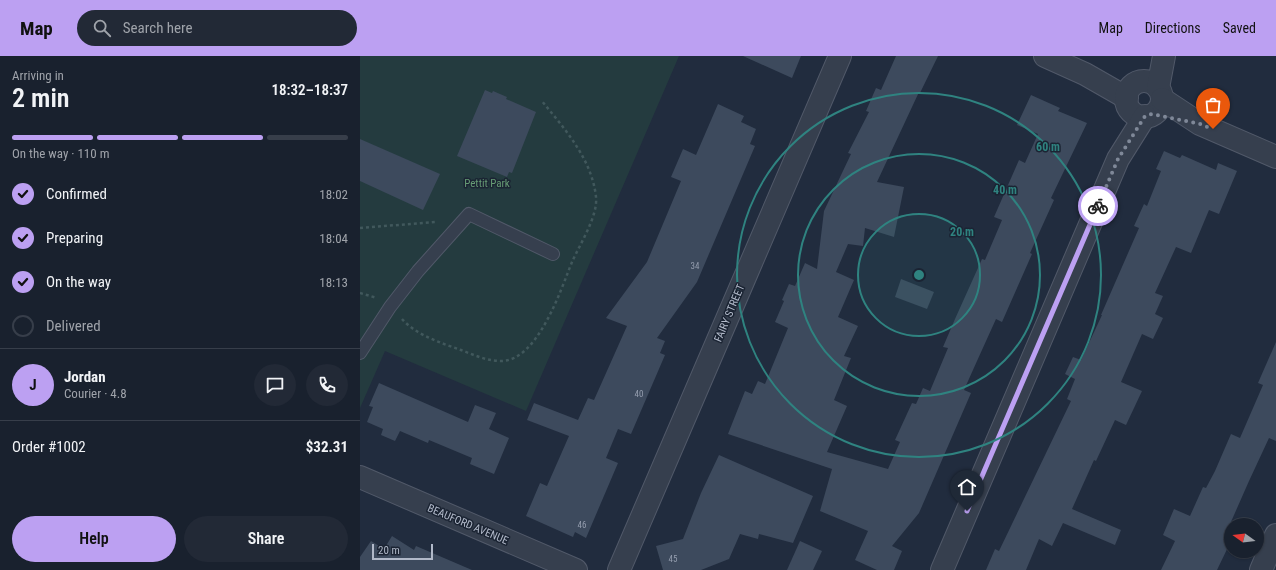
<!DOCTYPE html>
<meta charset="utf-8">
<style>
:root{--surface:#19212e;--page:#222936;--text:#f1f3f6;--muted:#9fa3aa;--line:#373e4a;--accent:#bca0f2}
body{margin:0;font-family:"Roboto Condensed",sans-serif;background:var(--page);color:var(--text);height:100vh;display:flex;flex-direction:column;font-size:15px;white-space:nowrap}
*{box-sizing:border-box;margin:0}
p{font-size:13px;color:var(--muted)}
.icon{flex:none;width:22px;height:22px;fill:none;stroke:currentColor;stroke-width:2;stroke-linecap:round;stroke-linejoin:round}
.map{position:relative;flex:1;overflow:hidden}
.details{display:flex;flex-direction:column;background:var(--surface);width:360px}
.details>*{flex:none}
.needle{width:26px;rotate:285deg}
.controls{position:absolute;left:864px;top:462px;display:grid;gap:8px}
.controls a{display:grid;place-items:center;width:40px;height:40px;border-radius:50%;background:var(--surface);box-shadow:0 1px 3px #0004,0 0 0 1px var(--line);font-size:20px}
.scale{position:absolute;left:12px;bottom:10px;width:61px;box-sizing:border-box;padding-left:4px;border:2px solid #b1b9c9;border-top:0;font-size:11px;line-height:14px;white-space:nowrap;color:#b1b9c9;-webkit-text-stroke:3px #1b2433;paint-order:stroke}
.pin{position:absolute;display:grid;place-items:center;width:34px;height:34px;color:#fff;margin:-41px -17px;border-radius:50% 50% 50% 0;rotate:-45deg;box-shadow:0 0 4px #0007}
.pin .icon{rotate:45deg}
.courier{position:absolute;display:grid;place-items:center;width:40px;height:40px;margin:-20px;border:3px solid #bca0f2;border-radius:50%;background:#fff;color:#222;box-shadow:0 1px 5px #0007}
.headline em{font-style:normal;font-weight:600}
.headline div{display:flex;flex-direction:column-reverse}
.headline{display:flex;align-items:center;justify-content:space-between;height:68px;padding:0 12px}
h1{font-size:26px;font-weight:600;line-height:30px}
.bar{display:grid;grid-template-columns:repeat(4,1fr);gap:6px 4px;align-content:center;height:48px;padding:0 12px}
.bar i{height:5px;border-radius:3px;background:var(--line)}
.bar .selected{background:var(--accent)}
.bar p{grid-column:span 4}
.line{display:flex;align-items:center;gap:10px;padding:0 12px;border-top:1px solid var(--line)}
.line div{flex:1}
.round{display:grid;place-items:center;flex:none;width:42px;height:42px;border-radius:21px;background:var(--page)}
ol{padding:0 12px;list-style:none}
li{display:flex;align-items:center;gap:12px;height:44px}
li p{margin-inline-start:auto}
li .icon{padding:4px;border-radius:50%;background:var(--accent);color:#111;stroke-width:4}
li:last-child{color:var(--muted)}
li i{width:22px;height:22px;border:2px solid var(--line);border-radius:50%}
.action{display:flex;gap:8px;margin-top:auto;padding:8px 12px}
.action a{flex:1;height:46px;border-radius:24px;background:var(--accent);color:#111;font-size:16px;font-weight:600;line-height:46px;text-align:center}
.action a+a{background:var(--page);color:var(--text)}
header{display:flex;align-items:center;gap:24px;box-sizing:border-box;height:56px;padding:0 20px;background:var(--accent);color:#111}
header strong{font-size:19px}
nav{display:flex;gap:22px;margin-inline-start:auto;font-size:14px}
.search{width:280px;height:36px;background:var(--page);display:flex;align-items:center;gap:10px;box-sizing:border-box;padding:0 14px;border-radius:22px;color:var(--muted);font-size:15px}
main{display:flex;flex:1;min-height:0}
.map>svg:first-child{display:block}
.green{fill:#243b3f}
.building{fill:#3d4a5d}
.lines{fill:none;stroke-linecap:round;stroke-linejoin:round}
.lane-casing{stroke:#515969;stroke-width:14}
.street-casing{stroke:#515969;stroke-width:24}
.path{stroke:#41585c;stroke-width:2.5;stroke-dasharray:3 3;stroke-linecap:butt}
.lane{stroke:#363f4e;stroke-width:12}
.street{stroke:#363f4e;stroke-width:22}
.done{stroke:#7f8898;stroke-width:4;stroke-dasharray:0 7.2}
.route{stroke:#bca0f2;stroke-width:5}
.ring{fill:none;stroke:#2f8380;stroke-width:2}
.labels{text-anchor:middle;stroke-width:3;stroke-linejoin:round;paint-order:stroke}
.number-label{font-size:9px;fill:#949dae}
.park-label{font-size:11px;fill:#679c75;stroke:#1b2433}
.street-label{font-size:11px;fill:#b1b9c9;stroke:#1b2433}
.centre{fill:#2f8380;stroke:#1b2433;stroke-width:2}
.ring-label{font-size:12px;text-anchor:middle;font-weight:bold;fill:#2f8380;stroke:#1b2433;stroke-width:3;stroke-linejoin:round;paint-order:stroke}
</style>
<header>
<strong>Map</strong>
<div class="search"><svg class="icon" aria-label="search" viewBox="0 0 24 24"><circle cx="10" cy="10" r="6"/><path d="M15 15l6 6"/></svg>Search here</div>
<nav><a>Map</a><a>Directions</a><a>Saved</a></nav>
</header>
<main>
<section class="details">
<div class="headline"><div><h1>2 min</h1><p>Arriving in</p></div><em>18:32–18:37</em></div>
<div class="bar"><i class="selected"></i><i class="selected"></i><i class="selected"></i><i></i><p>On the way · 110 m</p></div>
<ol>
<li><svg class="icon" aria-label="check" viewBox="0 0 24 24"><path d="M5 12l5 5 9-10"/></svg>Confirmed<p>18:02</p></li>
<li><svg class="icon" aria-label="check" viewBox="0 0 24 24"><path d="M5 12l5 5 9-10"/></svg>Preparing<p>18:04</p></li>
<li><svg class="icon" aria-label="check" viewBox="0 0 24 24"><path d="M5 12l5 5 9-10"/></svg>On the way<p>18:13</p></li>
<li><i></i>Delivered</li>
</ol>
<div class="line" style="height:72px"><b class="round" style="background:var(--accent);color:#111">J</b><div><b>Jordan</b><p>Courier · 4.8</p></div><a class="round"><svg class="icon" aria-label="chat" viewBox="0 0 24 24"><path d="M4 5h16v11H9l-5 4z"/></svg></a><a class="round"><svg class="icon" aria-label="phone" viewBox="0 0 24 24"><path d="M5 4h4l2 5-3 2q2 4 5 5l2-3 5 2v4C11 20 4 13 5 4z"/></svg></a></div>
<div class="line" style="height:52px"><div>Order #1002</div><b>$32.31</b></div>
<div class="action"><a>Help</a><a>Share</a></div>
</section>
<div class="map">
<svg width="916" height="514" viewBox="0 0 916 514">
<rect width="100%" height="100%" fill="#212c3e"/>
<path class="green" d="M0,0H319L166,355L25,295L0,352Z"/>
<g class="building">
<path d="M383,0H441L432,22Z"/>
<path d="M536,0H578L560,37L559,36L517,126L544,131L534,181L505,172L503,190L488,188L476,216L494,224L478,261L498,270L484,300L491,302L474,344L487,350L467,396L528,413L540,386L535,384L552,347L556,348L563,332L570,335L588,292L583,291L595,263L622,203L625,204L642,164L634,161L659,104L665,107L678,78L657,69L671,39L700,52L698,55L727,67L691,142L694,144L670,197L672,198L642,266L636,263L617,305L604,334L611,337L559,457L532,490L542,495L534,514H517L495,504L508,475L460,455L472,413L368,378L385,335L392,338L398,325L405,328L428,272L415,266L424,245L422,244L429,228L435,230L445,207L457,213L464,155L491,98L488,97L509,56L506,55L516,32L521,34Z"/>
<path d="M125,34L132,37L133,35L147,41L146,43L176,56L152,117L149,116L147,121L97,100Z"/>
<path d="M358,48L384,60L381,66L396,73L390,88L395,90L337,226L297,282L305,285L300,297L305,299L271,378L258,373L246,402L258,407L226,482L215,476L213,481L166,460L180,427L187,430L209,380L167,364L174,347L218,364L228,342L234,344L267,270L246,262L287,206L321,125L311,121L323,93L336,99Z"/>
<path d="M0,83L80,118L63,154L0,125Z"/>
<path d="M804,95L820,102L822,99L856,114L858,107L877,115L859,158L849,154L831,197L816,191L795,237L803,240L795,258L803,262L793,283L782,278L761,326L782,335L766,369L755,364L736,405L734,404L712,453L761,474L755,489L703,467L692,490L679,483L666,514H626L635,493L639,495L711,345L707,343L715,323L705,318L713,301L721,304L742,259H741L779,172L774,170L784,148L787,150L801,115L796,113Z"/>
<path d="M541,223L574,236L567,253L535,241Z"/>
<path d="M916,286V385L909,382L889,425L863,484L870,487L857,514H801L815,485L803,479L814,453L830,460L843,431L846,432L855,415L871,378L880,382L903,329L898,327Z"/>
<path d="M19,327L108,366L115,349L136,357L129,373L149,382L134,418L110,408L112,402L69,384L68,387L40,375L35,385L21,379L23,373L7,366L13,351L9,350Z"/>
<path d="M359,399L453,440L433,487L399,478L398,483L380,478L369,503L341,514H303L296,490L323,483L341,437Z"/>
<path d="M32,480L54,494L56,490L112,514H0V501L11,485L24,493Z"/>
<path d="M440,485L462,495L453,514H427Z"/>
</g>
<g class="lines">
<g class="lane-casing">
<path id="lane" d="M0,297L30,251L58,215L109,158L193,198"/>
</g>
<g class="street-casing">
<g id="street">
<path d="M685,0L725,18L767,42"/>
<circle cx="784" cy="43" r="18"/>
<path d="M798,32L804,0"/>
<path d="M802,43L840,68L916,101"/>
<path d="M0,421L216,514"/>
<path d="M259,514L480,0"/>
<path d="M582,514L758,103L785,60"/>
<path d="M901,514L916,479"/>
</g>
</g>
<g class="path">
<path d="M0,172L75,166"/>
<path d="M0,237L17,242"/>
<path d="M42,263C56,279 81,287 101,294C114,299 127,305 141,305C178,305 201,233 212,206C220,188 238,160 236,141C232,103 204,72 181,44"/>
</g>
<use href="#lane" class="lane"/>
<use href="#street" class="street"/>
</g>
<g class="lines">
<path class="done" d="M738,150L758,103L785,60L792,58L840,68L853,73"/>
<path class="route" d="M607,455L738,150"/>
</g>
<circle cx="559" cy="219" r="61" fill="#2f8380" fill-opacity=".12"/>
<g class="ring">
<circle cx="559" cy="219" r="61"/>
<circle cx="559" cy="219" r="121"/>
<circle cx="559" cy="219" r="182"/>
</g>
<g class="labels">
<g class="number-label">
<text x="335" y="213">34</text>
<text x="279" y="341">40</text>
<text x="222" y="472">46</text>
<text x="313" y="506">45</text>
</g>
<g class="park-label">
<text x="127" y="131">Pettit Park</text>
</g>
<g class="street-label">
<text transform="translate(369 257) rotate(-67)" y="4">FAIRY STREET</text>
<text transform="translate(108 468) rotate(23)" y="4">BEAUFORD AVENUE</text>
</g>
</g>
<circle cx="559" cy="219" r="6" class="centre"/>
<g class="ring-label">
<text x="688" y="95">60 m</text>
<text x="645" y="138">40 m</text>
<text x="602" y="180">20 m</text>
</g>
</svg>
<div class="controls">
<a><svg class="needle" viewBox="-14 -14 28 28"><path d="M0-13l5 13h-10z" fill="#e53935"/><path d="M0 13l5-13h-10z" fill="#9fa3aa"/></svg></a>
</div>
<div class="scale">20 m</div>
<div class="pin" style="left:853px;top:73px;background:#ea580c"><svg class="icon" aria-label="bag" viewBox="0 0 24 24"><path d="M5 8h14l-1 12H6zM9 8a3 3 0 0 1 6 0"/></svg></div>
<div class="pin" style="left:607px;top:455px;background:#1f2937"><svg class="icon" aria-label="home" viewBox="0 0 24 24"><path d="M3 11l9-7 9 7M6 9v11h12V9"/></svg></div>
<div class="courier" style="left:738px;top:150px"><svg class="icon" aria-label="bike" viewBox="0 0 24 24"><circle cx="6" cy="16" r="4"/><circle cx="18" cy="16" r="4"/><path d="M6 16l4-8h5l3 8M10 8l3 8H6M13 5h3"/></svg></div>
</div>
</main>
